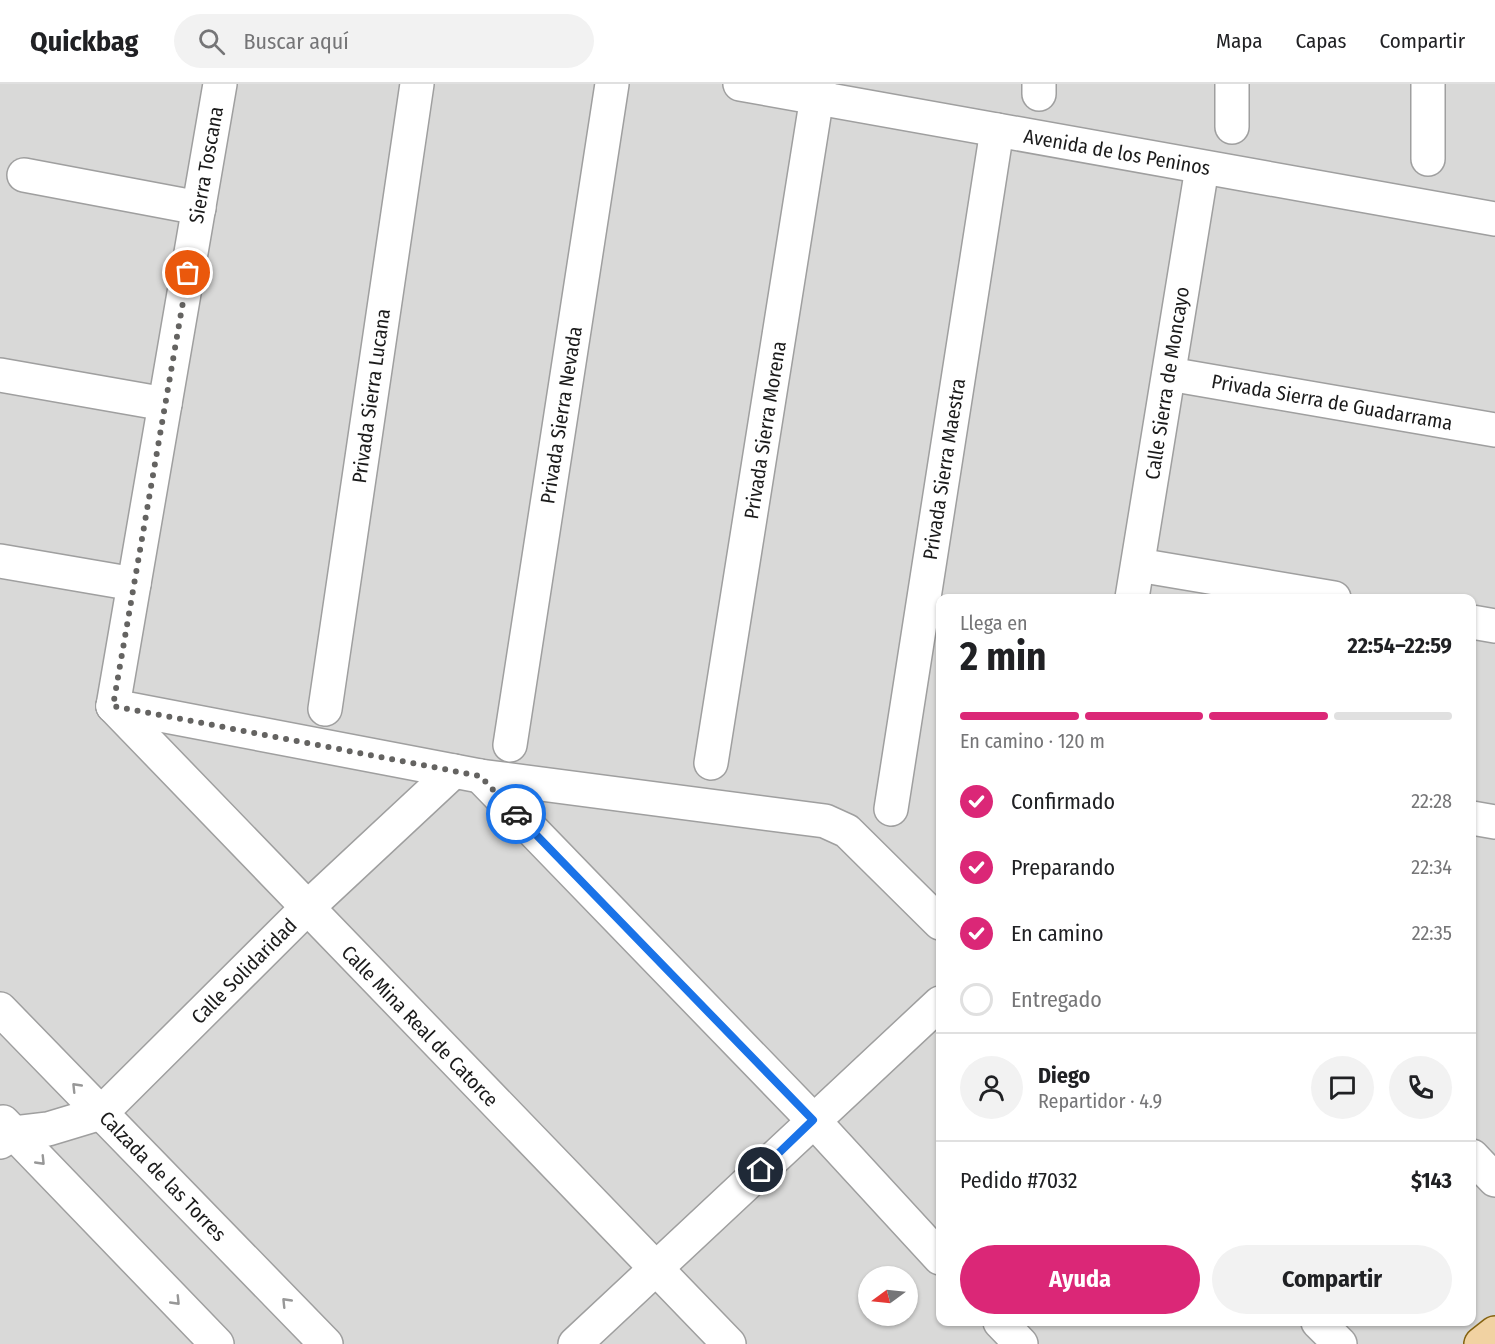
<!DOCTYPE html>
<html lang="es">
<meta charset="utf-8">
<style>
:root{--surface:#fff;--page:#f2f2f2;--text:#202124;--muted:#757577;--line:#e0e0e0;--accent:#db2777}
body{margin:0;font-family:"Fira Sans Condensed",sans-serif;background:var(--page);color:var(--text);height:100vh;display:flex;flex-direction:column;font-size:22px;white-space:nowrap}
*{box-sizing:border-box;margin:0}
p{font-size:20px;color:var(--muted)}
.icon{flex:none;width:33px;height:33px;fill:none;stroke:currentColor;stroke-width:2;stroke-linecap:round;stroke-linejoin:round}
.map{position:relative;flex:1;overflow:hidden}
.side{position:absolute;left:936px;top:510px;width:540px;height:732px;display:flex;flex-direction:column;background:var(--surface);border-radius:12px;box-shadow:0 2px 4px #0004}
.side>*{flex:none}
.needle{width:39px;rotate:255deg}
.controls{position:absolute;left:858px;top:1182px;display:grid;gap:12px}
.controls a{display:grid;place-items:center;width:60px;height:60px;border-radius:50%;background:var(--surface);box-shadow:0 2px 4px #0004;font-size:30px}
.pin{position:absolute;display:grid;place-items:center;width:51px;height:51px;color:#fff;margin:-26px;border:3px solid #fff;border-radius:50%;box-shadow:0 2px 6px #0007}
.courier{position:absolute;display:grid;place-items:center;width:60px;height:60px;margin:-30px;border:4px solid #1a73e8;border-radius:50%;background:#fff;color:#222;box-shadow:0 2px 8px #0007}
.summary em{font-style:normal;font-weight:700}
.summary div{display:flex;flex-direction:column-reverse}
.summary{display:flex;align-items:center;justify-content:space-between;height:102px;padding:0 24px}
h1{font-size:39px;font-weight:700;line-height:45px}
.bar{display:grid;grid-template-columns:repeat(4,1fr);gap:9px 6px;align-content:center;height:72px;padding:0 24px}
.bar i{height:8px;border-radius:4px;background:var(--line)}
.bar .selected{background:var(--accent)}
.bar p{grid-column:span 4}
.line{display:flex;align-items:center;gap:15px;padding:0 24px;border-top:2px solid var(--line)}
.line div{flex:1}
.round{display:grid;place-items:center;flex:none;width:63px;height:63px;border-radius:32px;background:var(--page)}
ol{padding:0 24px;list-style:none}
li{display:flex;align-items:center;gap:18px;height:66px}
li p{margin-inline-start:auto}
li .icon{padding:6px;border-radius:50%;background:var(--accent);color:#fff;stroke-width:4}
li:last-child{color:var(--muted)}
li i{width:33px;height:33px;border:3px solid var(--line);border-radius:50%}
.button{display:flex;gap:12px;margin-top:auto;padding:12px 24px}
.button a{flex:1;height:69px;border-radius:36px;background:var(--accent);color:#fff;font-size:24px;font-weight:700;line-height:69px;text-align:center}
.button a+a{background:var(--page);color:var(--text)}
header{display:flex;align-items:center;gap:36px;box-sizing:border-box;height:84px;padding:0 30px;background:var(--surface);border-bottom:2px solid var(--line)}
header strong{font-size:28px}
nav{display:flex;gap:33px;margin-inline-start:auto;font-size:21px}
.search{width:420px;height:54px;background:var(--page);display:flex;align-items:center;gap:15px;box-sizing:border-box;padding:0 21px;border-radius:33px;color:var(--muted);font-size:22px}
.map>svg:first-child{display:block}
.residential{fill:#d9d9d8;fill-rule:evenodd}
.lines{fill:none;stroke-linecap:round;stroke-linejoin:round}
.minor-casing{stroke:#9f9f9f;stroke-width:36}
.major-casing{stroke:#84620f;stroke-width:36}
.minor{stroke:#fff;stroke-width:33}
.major{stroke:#f1d2a2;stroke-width:33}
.oneway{stroke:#989898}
.done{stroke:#646361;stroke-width:6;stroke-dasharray:0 10.8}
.route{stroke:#1a73e8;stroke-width:8}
.labels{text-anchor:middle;stroke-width:4.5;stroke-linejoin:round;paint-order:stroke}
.street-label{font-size:20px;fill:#1b1b1b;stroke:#fff}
</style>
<header>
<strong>Quickbag</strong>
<div class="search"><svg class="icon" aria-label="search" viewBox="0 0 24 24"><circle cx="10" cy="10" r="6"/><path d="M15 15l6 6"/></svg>Buscar aquí</div>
<nav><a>Mapa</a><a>Capas</a><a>Compartir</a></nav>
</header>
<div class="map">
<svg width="1495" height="1260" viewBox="0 0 1495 1260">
<rect width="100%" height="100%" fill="#ece9e2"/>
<path class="residential" d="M0,0H1495V1260H0ZM940,514H1472V1238H940ZM868,1192H908V1232H868Z"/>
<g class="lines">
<g class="minor-casing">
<g id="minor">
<path d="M740,0L1495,135"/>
<path d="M1039,0V10"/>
<path d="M1232,0V43"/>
<path d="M1428,0V75"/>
<path d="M24,91L199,124"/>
<path d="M1169,290L1495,346"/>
<path d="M0,291L165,320"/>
<path d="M0,477L134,500"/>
<path d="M1138,481L1334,514"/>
<path d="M1132,514L1202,84"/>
<path d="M1472,538L1495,542"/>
<path d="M113,622L729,1260"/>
<path d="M113,622L480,692L825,737L847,747L940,839"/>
<path d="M113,622L220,0"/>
<path d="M325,625L417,0"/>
<path d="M510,661L612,0"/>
<path d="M711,679L819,0"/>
<path d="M480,692L813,1036L940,1174"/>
<path d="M891,725L997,46"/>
<path d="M1472,734L1495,738"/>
<path d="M0,925L326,1260"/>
<path d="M3,1038L217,1260"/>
<path d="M0,1058L14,1049L48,1045L101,1029L306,825L454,687"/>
<path d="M1472,1072L1495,1096"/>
<path d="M1000,1238L1021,1260"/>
<path d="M1318,1238L1340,1260"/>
<path d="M575,1260L940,919"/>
</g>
</g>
<g class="major-casing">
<path id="major" d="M1481,1260L1495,1249"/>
</g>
<use href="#minor" class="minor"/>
<use href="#major" class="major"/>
</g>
<defs><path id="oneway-chevron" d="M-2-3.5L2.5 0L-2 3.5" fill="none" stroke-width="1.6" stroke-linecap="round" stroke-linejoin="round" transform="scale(1.5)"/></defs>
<g class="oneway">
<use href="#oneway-chevron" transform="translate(76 1003) rotate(-134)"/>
<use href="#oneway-chevron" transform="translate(41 1077) rotate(46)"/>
<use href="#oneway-chevron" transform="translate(176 1217) rotate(46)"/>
<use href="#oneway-chevron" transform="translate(286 1218) rotate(-134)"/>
</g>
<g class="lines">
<path class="done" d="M188,189L113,622L480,692L516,730"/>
<path class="route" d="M516,730L813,1036L761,1086"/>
</g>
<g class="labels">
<g class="street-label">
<text transform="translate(1117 68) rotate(10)" y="7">Avenida de los Peninos</text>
<text transform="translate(206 81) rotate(-80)" y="7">Sierra Toscana</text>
<text transform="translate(1167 299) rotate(-81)" y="7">Calle Sierra de Moncayo</text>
<text transform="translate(371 312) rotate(-82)" y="7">Privada Sierra Lucana</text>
<text transform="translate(1332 318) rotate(10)" y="7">Privada Sierra de Guadarrama</text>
<text transform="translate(561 331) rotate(-81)" y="7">Privada Sierra Nevada</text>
<text transform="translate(765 346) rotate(-81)" y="7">Privada Sierra Morena</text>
<text transform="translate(944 385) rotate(-81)" y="7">Privada Sierra Maestra</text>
<text transform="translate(244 887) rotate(-45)" y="7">Calle Solidaridad</text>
<text transform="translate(420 942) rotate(46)" y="7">Calle Mina Real de Catorce</text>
<text transform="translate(163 1092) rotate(46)" y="7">Calzada de las Torres</text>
</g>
</g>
</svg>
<div class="controls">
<a><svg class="needle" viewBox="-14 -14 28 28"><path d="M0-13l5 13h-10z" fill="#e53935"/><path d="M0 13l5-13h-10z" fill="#757577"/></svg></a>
</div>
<div class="pin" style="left:188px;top:189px;background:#ea580c"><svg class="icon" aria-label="bag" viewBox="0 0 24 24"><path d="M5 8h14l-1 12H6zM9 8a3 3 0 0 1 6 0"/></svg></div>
<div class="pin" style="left:761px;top:1086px;background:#1f2937"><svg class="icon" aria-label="home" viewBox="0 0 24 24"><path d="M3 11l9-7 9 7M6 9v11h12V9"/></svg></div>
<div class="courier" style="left:516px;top:730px"><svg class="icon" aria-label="car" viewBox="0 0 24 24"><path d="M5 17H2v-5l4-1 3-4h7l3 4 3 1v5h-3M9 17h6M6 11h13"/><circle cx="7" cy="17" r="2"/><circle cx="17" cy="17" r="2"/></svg></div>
<section class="side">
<div class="summary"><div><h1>2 min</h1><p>Llega en</p></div><em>22:54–22:59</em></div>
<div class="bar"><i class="selected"></i><i class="selected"></i><i class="selected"></i><i></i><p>En camino · 120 m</p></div>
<ol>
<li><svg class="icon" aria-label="check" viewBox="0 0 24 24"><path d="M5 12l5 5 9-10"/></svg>Confirmado<p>22:28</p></li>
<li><svg class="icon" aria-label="check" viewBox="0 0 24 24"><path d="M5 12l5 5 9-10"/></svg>Preparando<p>22:34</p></li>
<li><svg class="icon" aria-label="check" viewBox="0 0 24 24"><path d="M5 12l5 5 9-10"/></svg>En camino<p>22:35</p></li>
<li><i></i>Entregado</li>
</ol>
<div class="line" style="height:108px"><a class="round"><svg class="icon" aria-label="person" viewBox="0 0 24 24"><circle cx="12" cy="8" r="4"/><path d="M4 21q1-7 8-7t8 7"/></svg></a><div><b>Diego</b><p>Repartidor · 4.9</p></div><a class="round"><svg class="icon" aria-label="chat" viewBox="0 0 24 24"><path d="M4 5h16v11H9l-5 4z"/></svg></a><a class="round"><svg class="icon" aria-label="phone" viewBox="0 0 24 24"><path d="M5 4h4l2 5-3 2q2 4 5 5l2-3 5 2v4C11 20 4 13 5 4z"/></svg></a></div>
<div class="line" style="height:78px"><div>Pedido #7032</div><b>$143</b></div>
<div class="button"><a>Ayuda</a><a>Compartir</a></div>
</section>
</div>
